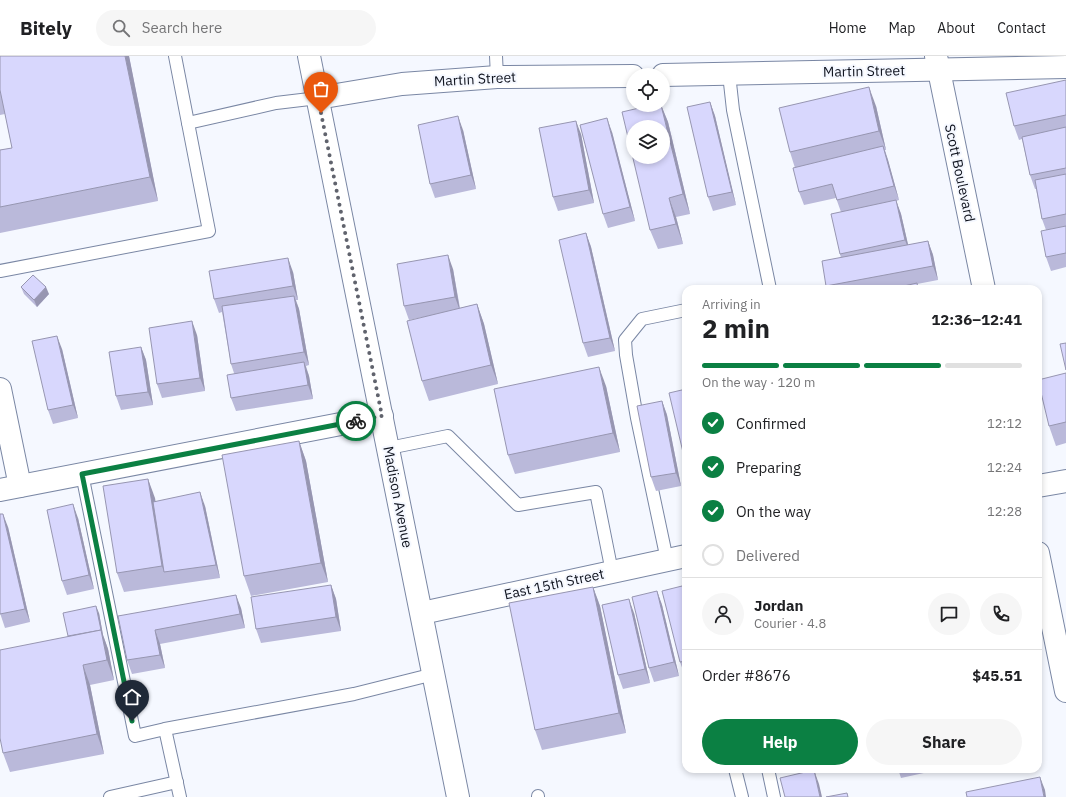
<!DOCTYPE html>
<meta charset="utf-8">
<style>
:root{--surface:#fff;--page:#f6f6f6;--text:#202124;--muted:#757577;--line:#e0e0e0;--accent:#0b8043}
body{margin:0;font-family:"IBM Plex Sans",sans-serif;background:var(--page);color:var(--text);height:100vh;display:flex;flex-direction:column;font-size:15px;white-space:nowrap}
*{box-sizing:border-box;margin:0}
p{font-size:13px;color:var(--muted)}
.icon{flex:none;width:22px;height:22px;fill:none;stroke:currentColor;stroke-width:2;stroke-linecap:round;stroke-linejoin:round}
.map{position:relative;flex:1;overflow:hidden}
.details{position:absolute;left:682px;top:229px;width:360px;height:488px;display:flex;flex-direction:column;background:var(--surface);border-radius:12px;box-shadow:0 2px 6px #0003}
.details>*{flex:none}
.tools{position:absolute;left:626px;top:12px;display:grid;gap:8px}
.tools a{display:grid;place-items:center;width:44px;height:44px;border-radius:50%;background:var(--surface);box-shadow:0 2px 6px #0003;font-size:20px}
.pin{position:absolute;display:grid;place-items:center;width:34px;height:34px;color:#fff;margin:-41px -17px;border-radius:50% 50% 50% 0;rotate:-45deg;box-shadow:0 0 4px #0007}
.pin .icon{rotate:45deg}
.courier{position:absolute;display:grid;place-items:center;width:40px;height:40px;margin:-20px;border:3px solid #0b8043;border-radius:50%;background:#fff;color:#222;box-shadow:0 1px 5px #0007}
.head em{font-style:normal;font-weight:700}
.head div{display:flex;flex-direction:column-reverse}
.head{display:flex;align-items:center;justify-content:space-between;height:68px;padding:0 20px}
h1{font-size:26px;font-weight:700;line-height:30px}
.bar{display:grid;grid-template-columns:repeat(4,1fr);gap:6px 4px;align-content:center;height:48px;padding:0 20px}
.bar i{height:5px;border-radius:3px;background:var(--line)}
.bar .selected{background:var(--accent)}
.bar p{grid-column:span 4}
.line{display:flex;align-items:center;gap:10px;padding:0 20px;border-top:1px solid var(--line)}
.line div{flex:1}
.round{display:grid;place-items:center;flex:none;width:42px;height:42px;border-radius:21px;background:var(--page)}
ol{padding:0 20px;list-style:none}
li{display:flex;align-items:center;gap:12px;height:44px}
li p{margin-inline-start:auto}
li .icon{padding:4px;border-radius:50%;background:var(--accent);color:#fff;stroke-width:4}
li:last-child{color:var(--muted)}
li i{width:22px;height:22px;border:2px solid var(--line);border-radius:50%}
.primary-button{display:flex;gap:8px;margin-top:auto;padding:8px 20px}
.primary-button a{flex:1;height:46px;border-radius:24px;background:var(--accent);color:#fff;font-size:16px;font-weight:700;line-height:46px;text-align:center}
.primary-button a+a{background:var(--page);color:var(--text)}
header{display:flex;align-items:center;gap:24px;box-sizing:border-box;height:56px;padding:0 20px;background:var(--surface);border-bottom:1px solid var(--line)}
header strong{font-size:19px}
nav{display:flex;gap:22px;margin-inline-start:auto;font-size:14px}
.search{width:280px;height:36px;background:var(--page);display:flex;align-items:center;gap:10px;box-sizing:border-box;padding:0 14px;border-radius:22px;color:var(--muted);font-size:15px}
.map>svg:first-child{display:block}
.lines{fill:none;stroke-linecap:round;stroke-linejoin:round}
.service-casing{stroke:#7a87a4;stroke-width:14}
.minor-casing{stroke:#7a87a4;stroke-width:24}
.tertiary-casing{stroke:#7a87a4;stroke-width:24}
.secondary-casing{stroke:#7a87a4;stroke-width:24}
.primary-casing{stroke:#7a87a4;stroke-width:24}
.service{stroke:#fff;stroke-width:12}
.minor{stroke:#fff;stroke-width:22}
.tertiary{stroke:#fff;stroke-width:22}
.secondary{stroke:#fff;stroke-width:22}
.primary{stroke:#fff;stroke-width:22}
.wall{fill:#bab9da}
.shaded-wall{fill:#9796b1}
.building{fill:#d8d7fd;stroke:#9796b1;fill-rule:evenodd}
.done{stroke:#60636d;stroke-width:4;stroke-dasharray:0 7.2}
.route{stroke:#0b8043;stroke-width:5}
.labels{text-anchor:middle;stroke-width:4;stroke-linejoin:round;paint-order:stroke}
.street-label{font-size:14px;fill:#0f131e;stroke:#f5f8ff}
</style>
<header>
<strong>Bitely</strong>
<div class="search"><svg class="icon" aria-label="search" viewBox="0 0 24 24"><circle cx="10" cy="10" r="6"/><path d="M15 15l6 6"/></svg>Search here</div>
<nav><a>Home</a><a>Map</a><a>About</a><a>Contact</a></nav>
</header>
<div class="map">
<svg width="1066" height="741" viewBox="0 0 1066 741">
<rect width="100%" height="100%" fill="#f5f8ff"/>
<g class="lines">
<g class="service-casing">
<g id="service">
<path d="M496,0L497,21"/>
<path d="M729,18L733,54L770,233"/>
<path d="M188,67L276,47L318,42"/>
<path d="M0,215L209,175L175,0"/>
<path d="M389,392L448,380L518,449L596,436L612,516"/>
<path d="M82,418L135,680L165,673"/>
<path d="M667,504L637,362L626,299L625,284L642,263L686,254"/>
<path d="M735,713L742,741"/>
<path d="M768,713L774,741"/>
<path d="M538,740V741"/>
<path d="M110,741L177,726"/>
<path d="M180,741L165,673L354,638L434,618"/>
</g>
</g>
<g class="minor-casing">
<g id="minor">
<path d="M663,19L1066,11"/>
<path d="M318,42L402,28L497,21L633,20"/>
<path d="M0,333L20,430"/>
<path d="M0,434L382,360"/>
<path d="M422,557L686,500"/>
</g>
</g>
<g class="tertiary-casing">
<path id="tertiary" d="M1038,430L1066,425"/>
</g>
<g class="secondary-casing">
<g id="secondary">
<path d="M936,0L984,233"/>
<path d="M1038,497L1066,635"/>
</g>
</g>
<g class="primary-casing">
<path id="primary" d="M309,0L458,741"/>
</g>
<use href="#service" class="service"/>
<use href="#minor" class="minor"/>
<use href="#tertiary" class="tertiary"/>
<use href="#secondary" class="secondary"/>
<use href="#primary" class="primary"/>
</g>
<g class="wall">
<path d="M0,0H129L158,145L0,177V94L12,92L5,58L0,59Z"/>
<path d="M1066,24V211L1051,215L1046,201V174L1042,163L1036,133H1035L1030,119L1022,83L1019,84L1014,70Z"/>
<path d="M710,46L715,60L736,149L713,155L708,141Z"/>
<path d="M661,49L668,66L690,158L676,161L683,188L658,193L650,174Z"/>
<path d="M876,50L886,94H885L888,104L899,144L896,145L901,158L908,189L928,185L933,199L938,224L917,228L919,233L911,229L888,233H827L826,230L841,202L840,198L841,156L836,142L804,149L799,136L795,112L790,96Z"/>
<path d="M463,74L476,133L435,142L430,128Z"/>
<path d="M612,76L635,165L608,172L603,158Z"/>
<path d="M581,78L594,147L558,155L553,141Z"/>
<path d="M586,177L591,191L615,295L588,301L583,287Z"/>
<path d="M453,213L460,252L477,248L484,268L498,328L429,345L422,325L423,261L409,264L404,250Z"/>
<path d="M293,216L298,244H296L299,253L309,309L306,310L309,320L313,343L236,355L231,342L234,317L231,308L222,256L219,257L214,243Z"/>
<path d="M21,231L49,238L37,251L24,238Z"/>
<path d="M197,279L205,335L162,342L157,328Z"/>
<path d="M141,291L146,304L153,349L121,354L116,340Z"/>
<path d="M62,293L78,362L53,368L48,354Z"/>
<path d="M1066,317V387L1056,390L1049,370Z"/>
<path d="M606,330L620,396L515,418L508,399Z"/>
<path d="M662,345L667,359L681,430L656,435L651,421Z"/>
<path d="M299,385L306,405L328,526L251,540L244,520Z"/>
<path d="M148,423L155,445L205,450L220,522L124,536L117,517Z"/>
<path d="M78,462L94,533L67,539L62,525Z"/>
<path d="M8,471L30,566L5,572L0,557Z"/>
<path d="M331,529L336,543L341,575L261,587L256,573Z"/>
<path d="M686,529V620H685L680,606Z"/>
<path d="M593,531L600,550L626,677L542,694L535,674Z"/>
<path d="M657,535L662,549L679,620L654,626L649,612Z"/>
<path d="M241,552L245,572L160,588L165,612L132,618L127,604L118,560Z"/>
<path d="M99,557L103,579L108,593L114,624L90,629L104,698L10,716L3,697L68,580Z"/>
<path d="M634,557L650,627L623,633L618,619Z"/>
<path d="M898,713H942L901,722Z"/>
</g>
<g class="shaded-wall">
<path d="M125,0H129L158,145L150,121Z"/>
<path d="M869,31L876,50L886,94L879,75Z"/>
<path d="M710,46L715,60L736,149L732,136Z"/>
<path d="M661,49L668,66L690,158L683,138Z"/>
<path d="M458,60L463,74L476,133L471,119Z"/>
<path d="M607,62L612,76L635,165L630,151Z"/>
<path d="M576,65L581,78L594,147L589,134Z"/>
<path d="M883,90L888,104L899,144L894,130Z"/>
<path d="M669,142L676,161L683,188L676,168Z"/>
<path d="M896,144L901,158L910,197L905,184Z"/>
<path d="M586,177L591,191L615,295L610,282Z"/>
<path d="M928,185L933,199L938,224L933,210Z"/>
<path d="M448,199L453,213L460,255L455,241Z"/>
<path d="M288,202L293,216L298,244L293,230Z"/>
<path d="M46,231L49,238L37,251L34,244Z"/>
<path d="M294,240L299,253L309,309L304,296Z"/>
<path d="M477,248L484,268L498,328L491,309Z"/>
<path d="M192,265L197,279L205,335L200,322Z"/>
<path d="M57,280L62,293L78,362L73,349Z"/>
<path d="M141,291L146,304L153,349L148,336Z"/>
<path d="M304,306L309,320L313,343L308,329Z"/>
<path d="M599,311L606,330L620,396L613,377Z"/>
<path d="M662,345L667,359L681,430L676,417Z"/>
<path d="M299,385L306,405L328,526L321,507Z"/>
<path d="M148,423L155,442L167,516H164L162,510Z"/>
<path d="M200,436L205,450L220,522L216,509Z"/>
<path d="M73,448L78,462L94,533L89,519Z"/>
<path d="M3,458L8,471L30,566L25,553Z"/>
<path d="M331,529L336,543L341,575L336,561Z"/>
<path d="M593,531L600,550L626,677L619,657Z"/>
<path d="M657,535L662,549L679,620L674,606Z"/>
<path d="M236,539L241,552L245,572L240,558Z"/>
<path d="M629,543L634,557L650,627L645,613Z"/>
<path d="M96,550L99,557L103,579L108,593L114,624L107,604Z"/>
<path d="M155,574L160,588L165,612L160,599Z"/>
<path d="M83,609L90,629L104,698L97,678Z"/>
<path d="M814,714L819,728L822,741H820Z"/>
<path d="M1040,721L1045,734L1046,741H1044Z"/>
</g>
<g class="building">
<path d="M0,0H125L150,121L0,151V94L12,92L0,34Z"/>
<path d="M1066,24V59L1014,70L1006,37Z"/>
<path d="M869,31L879,75L790,96L779,52Z"/>
<path d="M710,46L732,136L708,141L687,51Z"/>
<path d="M652,49H661L683,138L669,142L676,168L650,174L622,56ZM633,71H663V101H633Z"/>
<path d="M458,60L471,119L430,128L418,69Z"/>
<path d="M607,62L630,151L603,158L580,69Z"/>
<path d="M576,65L589,134L553,141L539,72Z"/>
<path d="M1066,71V112L1030,119L1022,81Z"/>
<path d="M883,90L894,130L837,144L832,128L799,136L793,112Z"/>
<path d="M1066,118V158L1042,163L1035,124Z"/>
<path d="M896,144L905,184L840,198L831,158Z"/>
<path d="M1066,170V197L1046,201L1041,175Z"/>
<path d="M586,177L610,282L583,287L559,184Z"/>
<path d="M928,185L933,210L826,230L822,205Z"/>
<path d="M448,199L455,241L404,250L397,208Z"/>
<path d="M288,202L293,230L214,243L209,215Z"/>
<path d="M33,219L46,231L34,244L21,231Z"/>
<path d="M917,227L918,233H891Z"/>
<path d="M294,240L304,296L231,308L222,250Z"/>
<path d="M477,248L491,309L422,325L407,265Z"/>
<path d="M192,265L200,322L157,328L149,272Z"/>
<path d="M57,280L73,349L48,354L32,285Z"/>
<path d="M1066,287V314L1060,288Z"/>
<path d="M141,291L148,336L116,340L109,296Z"/>
<path d="M304,306L308,329L231,342L227,319Z"/>
<path d="M599,311L613,377L508,399L494,333Z"/>
<path d="M1066,317V366L1049,370L1038,324Z"/>
<path d="M686,333V409L669,337Z"/>
<path d="M662,345L676,417L651,421L637,350Z"/>
<path d="M299,385L321,507L244,520L222,399Z"/>
<path d="M148,423L162,510L117,517L103,430Z"/>
<path d="M200,436L216,509L164,516L153,446Z"/>
<path d="M73,448L89,519L62,525L47,454Z"/>
<path d="M0,458H3L25,553L0,558Z"/>
<path d="M331,529L336,561L256,573L251,541Z"/>
<path d="M686,529V605L680,606L662,535Z"/>
<path d="M593,531L619,657L535,674L509,547Z"/>
<path d="M657,535L674,606L649,612L632,541Z"/>
<path d="M236,539L240,558L155,574L160,599L127,604L118,560Z"/>
<path d="M629,543L645,613L618,619L602,549Z"/>
<path d="M96,550L101,574L68,580L63,557Z"/>
<path d="M101,574L107,604L83,609L97,678L3,697L0,682V594Z"/>
<path d="M814,714L820,741H785L780,722Z"/>
<path d="M1040,721L1044,741H967L966,736Z"/>
<path d="M847,737L848,741H826Z"/>
</g>
<g class="lines">
<path class="done" d="M321,57L382,360L356,365"/>
<path class="route" d="M132,665L82,418L356,365"/>
</g>
<g class="labels">
<g class="street-label">
<text transform="translate(864 15) rotate(-1)" y="5">Martin Street</text>
<text transform="translate(475 23) rotate(-3)" y="5">Martin Street</text>
<text transform="translate(960 117) rotate(78)" y="5">Scott Boulevard</text>
<text transform="translate(398 441) rotate(79)" y="5">Madison Avenue</text>
<text transform="translate(554 528) rotate(-12)" y="5">East 15th Street</text>
</g>
</g>
</svg>
<div class="tools">
<a><svg class="icon" aria-label="locate" viewBox="0 0 24 24"><circle cx="12" cy="12" r="6"/><path d="M12 2v4M12 18v4M2 12h4M18 12h4"/></svg></a>
<a><svg class="icon" aria-label="layers" viewBox="0 0 24 24"><path d="M12 4l9 5-9 5-9-5zM3 14l9 5 9-5"/></svg></a>
</div>
<div class="pin" style="left:321px;top:57px;background:#ea580c"><svg class="icon" aria-label="bag" viewBox="0 0 24 24"><path d="M5 8h14l-1 12H6zM9 8a3 3 0 0 1 6 0"/></svg></div>
<div class="pin" style="left:132px;top:665px;background:#1f2937"><svg class="icon" aria-label="home" viewBox="0 0 24 24"><path d="M3 11l9-7 9 7M6 9v11h12V9"/></svg></div>
<div class="courier" style="left:356px;top:365px"><svg class="icon" aria-label="bike" viewBox="0 0 24 24"><circle cx="6" cy="16" r="4"/><circle cx="18" cy="16" r="4"/><path d="M6 16l4-8h5l3 8M10 8l3 8H6M13 5h3"/></svg></div>
<section class="details">
<div class="head"><div><h1>2 min</h1><p>Arriving in</p></div><em>12:36–12:41</em></div>
<div class="bar"><i class="selected"></i><i class="selected"></i><i class="selected"></i><i></i><p>On the way · 120 m</p></div>
<ol>
<li><svg class="icon" aria-label="check" viewBox="0 0 24 24"><path d="M5 12l5 5 9-10"/></svg>Confirmed<p>12:12</p></li>
<li><svg class="icon" aria-label="check" viewBox="0 0 24 24"><path d="M5 12l5 5 9-10"/></svg>Preparing<p>12:24</p></li>
<li><svg class="icon" aria-label="check" viewBox="0 0 24 24"><path d="M5 12l5 5 9-10"/></svg>On the way<p>12:28</p></li>
<li><i></i>Delivered</li>
</ol>
<div class="line" style="height:72px"><a class="round"><svg class="icon" aria-label="person" viewBox="0 0 24 24"><circle cx="12" cy="8" r="4"/><path d="M4 21q1-7 8-7t8 7"/></svg></a><div><b>Jordan</b><p>Courier · 4.8</p></div><a class="round"><svg class="icon" aria-label="chat" viewBox="0 0 24 24"><path d="M4 5h16v11H9l-5 4z"/></svg></a><a class="round"><svg class="icon" aria-label="phone" viewBox="0 0 24 24"><path d="M5 4h4l2 5-3 2q2 4 5 5l2-3 5 2v4C11 20 4 13 5 4z"/></svg></a></div>
<div class="line" style="height:52px"><div>Order #8676</div><b>$45.51</b></div>
<div class="primary-button"><a>Help</a><a>Share</a></div>
</section>
</div>
